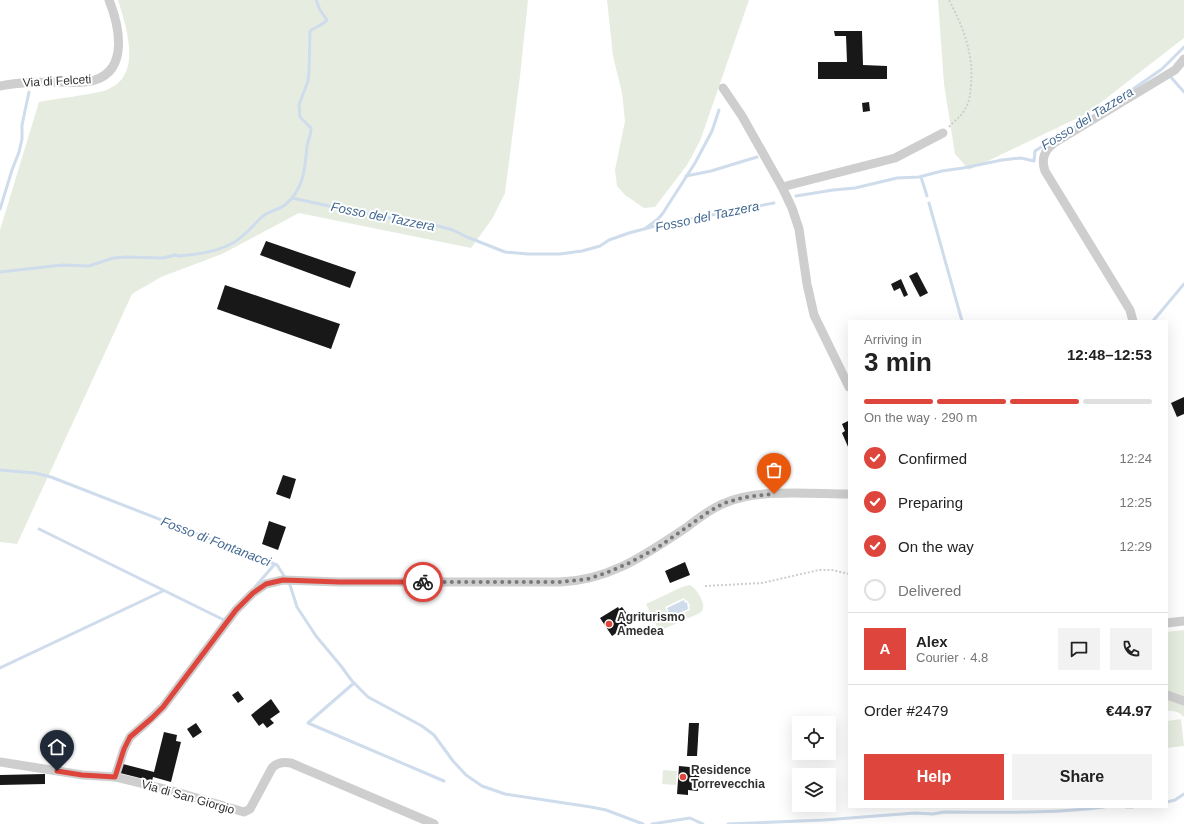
<!DOCTYPE html>
<meta charset="utf-8">
<style>
:root{--surface:#fff;--page:#f2f2f2;--text:#222;--muted:#767676;--line:#e0e0e0;--accent:#de463d}
body{margin:0;font-family:Helvetica,sans-serif;background:var(--page);color:var(--text);height:100vh;display:flex;flex-direction:column;font-size:15px;white-space:nowrap}
*{box-sizing:border-box;margin:0}
p{font-size:13px;color:var(--muted)}
.icon{flex:none;width:22px;height:22px;fill:none;stroke:currentColor;stroke-width:2;stroke-linecap:round;stroke-linejoin:round}
.map{position:relative;flex:1;overflow:hidden}
.panel{position:absolute;left:848px;top:320px;width:320px;height:488px;display:flex;flex-direction:column;background:var(--surface);border-radius:0px;box-shadow:0 4px 16px #0002}
.panel>*{flex:none}
.controls{position:absolute;left:792px;top:716px;display:grid;gap:8px}
.controls a{display:grid;place-items:center;width:44px;height:44px;border-radius:0px;background:var(--surface);box-shadow:0 4px 16px #0002;font-size:20px}
.pin{position:absolute;display:grid;place-items:center;width:34px;height:34px;color:#fff;margin:-41px -17px;border-radius:50% 50% 50% 0;rotate:-45deg;box-shadow:0 0 4px #0007}
.pin .icon{rotate:45deg}
.courier{position:absolute;display:grid;place-items:center;width:40px;height:40px;margin:-20px;border:3px solid #de463d;border-radius:50%;background:#fff;color:#222;box-shadow:0 1px 5px #0007}
.overview em{font-style:normal;font-weight:800}
.overview div{display:flex;flex-direction:column-reverse}
.overview{display:flex;align-items:center;justify-content:space-between;height:68px;padding:0 16px}
h1{font-size:26px;font-weight:800;line-height:30px}
.bar{display:grid;grid-template-columns:repeat(4,1fr);gap:6px 4px;align-content:center;height:48px;padding:0 16px}
.bar i{height:5px;border-radius:3px;background:var(--line)}
.bar .current{background:var(--accent)}
.bar p{grid-column:span 4}
.line{display:flex;align-items:center;gap:10px;padding:0 16px;border-top:1px solid var(--line)}
.line div{flex:1}
.round{display:grid;place-items:center;flex:none;width:42px;height:42px;border-radius:0px;background:var(--page)}
ol{padding:0 16px;list-style:none}
li{display:flex;align-items:center;gap:12px;height:44px}
li p{margin-inline-start:auto}
li .icon{padding:4px;border-radius:50%;background:var(--accent);color:#fff;stroke-width:4}
li:last-child{color:var(--muted)}
li i{width:22px;height:22px;border:2px solid var(--line);border-radius:50%}
.primary-button{display:flex;gap:8px;margin-top:auto;padding:8px 16px}
.primary-button a{flex:1;height:46px;border-radius:0px;background:var(--accent);color:#fff;font-size:16px;font-weight:800;line-height:46px;text-align:center}
.primary-button a+a{background:var(--page);color:var(--text)}
.map>svg:first-child{display:block}
.green{fill:#e6ede0;fill-rule:evenodd}
.water{fill:#cedcec}
.lines{fill:none;stroke-linecap:round;stroke-linejoin:round}
.stream{stroke:#cedcec;stroke-width:3}
.building{fill:#181818}
.path{stroke:#cecece;stroke-width:2;stroke-dasharray:2 2;stroke-linecap:butt}
.minor{stroke:#cecece;stroke-width:9}
.done{stroke:#797979;stroke-width:4;stroke-dasharray:0 7.2}
.route{stroke:#de463d;stroke-width:5}
.poi-dot{fill:#de463d;stroke:#fff;stroke-width:1.5}
.labels{text-anchor:middle;stroke-width:4;stroke-linejoin:round;paint-order:stroke}
.street-label{font-size:12px;fill:#313131;stroke:#fff}
.poi-label{font-size:12px;font-weight:bold;fill:#313131;stroke:#fff;text-anchor:start}
.water-label{font-size:13px;font-style:italic;fill:#426891;stroke:#fff}
</style>
<div class="map">
<svg width="1184" height="824" viewBox="0 0 1184 824">
<rect width="100%" height="100%" fill="#fff"/>
<g class="green">
<path d="M118,0H528L520,76L505,193L492,219L471,248L299,213L222,254L161,277L132,294L17,544L0,542V230L39,102C60,98 83,96 103,91C144,79 127,29 118,0Z"/>
<path d="M607,0H749L700,141L687,165L655,207L644,208L625,195L617,186L615,170L625,121L622,93L613,56Z"/>
<path d="M938,0H1184V38L1086,114L969,170L955,154L944,84Z"/>
<path d="M689,585C696,587 705,602 703,609C702,612 701,612 698,614L659,631L646,604L682,587ZM684,598L686,601L687,600L690,606L689,607L690,610L670,619L665,607Z"/>
<path d="M1184,630V717C1179,712 1174,710 1167,711V632Z"/>
<path d="M1181,719L1184,746L1167,748V721Z"/>
<path d="M663,770L677,771L676,785L662,784Z"/>
</g>
<path class="water" d="M684,600L685,603L687,602L688,609L671,617L667,608Z"/>
<g class="lines">
<g class="stream">
<path d="M1169,75L1184,92"/>
<path d="M1123,96L1162,69L1184,47"/>
<path d="M686,176L711,171L757,157"/>
<path d="M921,177L927,196"/>
<path d="M796,196L833,190L855,188L897,178L919,177L942,171L963,168L1002,160L1021,158L1034,161L1035,151L1049,142"/>
<path d="M292,198L357,212L391,218L415,220L453,230L467,237L505,252L528,254H560L582,251L600,246L609,240L629,233L659,225L774,203"/>
<path d="M929,203L962,321"/>
<path d="M0,209L12,170L19,152L22,139V125L29,92"/>
<path d="M646,228L658,219L663,213L695,163L712,131L719,110"/>
<path d="M0,272L62,265L89,266L113,258L126,257L163,258L175,255L180,256C198,254 216,252 233,243C245,236 253,225 263,216C269,211 278,210 285,205C304,189 305,169 307,146C308,140 311,135 311,128L300,117L299,105L308,81L309,71L310,31C315,27 323,25 327,20L320,10L316,0"/>
<path d="M1153,321L1184,284"/>
<path d="M0,470L35,473L51,477L277,565L290,585L297,607L316,636L341,666L352,681L368,697L422,726L434,735L453,761L466,775L482,786L505,794L591,807L606,810L643,824"/>
<path d="M39,529L224,620L226,618"/>
<path d="M255,587L274,565"/>
<path d="M0,668L163,591"/>
<path d="M354,683L308,723L444,781"/>
<path d="M1167,802L1175,800L1184,794"/>
<path d="M1126,807H1133"/>
<path d="M652,824L690,818L703,824"/>
<path d="M728,824L824,820L915,813L933,814L944,812C997,812 1051,814 1104,807"/>
</g>
</g>
<g class="building">
<path d="M834,31H862L863,65L887,66V79H818V62H847L846,36H835Z"/>
<path d="M869,102L870,111L863,112L862,103Z"/>
<path d="M266,241L356,272L350,288L260,255Z"/>
<path d="M917,272L928,293L920,297L909,276Z"/>
<path d="M901,279L908,295L904,297L900,288L894,291L891,284Z"/>
<path d="M225,285L340,324L331,349L217,309Z"/>
<path d="M1184,397V414L1177,417L1171,403Z"/>
<path d="M848,421L849,423V449L842,433L845,431L842,424Z"/>
<path d="M283,475L296,479L290,499L276,494Z"/>
<path d="M269,521L286,527L278,550L262,544Z"/>
<path d="M685,562L690,575L670,583L665,571Z"/>
<path d="M618,607L619,609L622,607L627,614L622,618L627,626L612,636L600,618Z"/>
<path d="M238,691L244,699L238,703L232,695Z"/>
<path d="M271,699L280,712L270,719L274,723L267,728L263,723L259,726L251,715Z"/>
<path d="M196,723L202,732L193,738L187,729Z"/>
<path d="M689,723H699L697,756H687Z"/>
<path d="M164,732L177,735L176,741L181,742L171,782L153,777L152,781L120,773L123,764L154,772Z"/>
<path d="M679,766L700,768L698,791L688,790V795L677,794Z"/>
<path d="M45,774V784L0,785V775Z"/>
</g>
<g class="lines">
<g class="path">
<path d="M949,127C954,121 962,116 965,109C970,101 970,94 971,85C974,54 963,27 949,0"/>
<path d="M705,586L762,583L819,570H832L849,574"/>
</g>
<g class="minor">
<path d="M0,86C19,82 38,82 58,82C70,82 83,84 95,80C129,69 119,25 109,0"/>
<path d="M723,88L742,116L782,187L792,208L799,229L807,284L814,315L849,387"/>
<path d="M782,187L895,158L943,133"/>
<path d="M1133,321L1130,310L1045,171C1041,159 1044,151 1054,143L1175,70L1184,59"/>
<path d="M1167,623L1184,621"/>
<path d="M1167,695L1184,701"/>
<path d="M0,762L83,775L115,777L173,791L244,812L250,809L272,768C277,762 284,762 291,763L434,824"/>
<path d="M115,777L124,749L130,737L145,724L163,707L236,610L253,593L266,584L283,580L339,582H560C611,580 646,554 687,527C699,518 711,508 725,503C759,488 812,494 849,494"/>
</g>
</g>
<g class="lines">
<path class="done" d="M423,582H560L588,579L606,573L629,563L657,548L710,511L724,503L746,497L774,494"/>
<path class="route" d="M57,771L82,775L115,777L124,749L130,737L152,718L163,707L236,610L253,593L266,584L283,580L339,582H423"/>
</g>
<g class="poi-dot">
<circle cx="609" cy="624" r="4"/>
<circle cx="683" cy="777" r="4"/>
</g>
<g class="labels">
<g class="street-label">
<text transform="translate(57 81) rotate(-3)" y="4">Via di Felceti</text>
<text transform="translate(188 797) rotate(16)" y="4">Via di San Giorgio</text>
</g>
<g class="poi-label">
<text x="617" y="621">Agriturismo<tspan x="617" dy="14">Amedea</tspan></text>
<text x="691" y="774">Residence<tspan x="691" dy="14">Torrevecchia</tspan></text>
</g>
<g class="water-label">
<text transform="translate(1087 118) rotate(-32)" y="5">Fosso del Tazzera</text>
<text transform="translate(383 216) rotate(11)" y="5">Fosso del Tazzera</text>
<text transform="translate(707 216) rotate(-12)" y="5">Fosso del Tazzera</text>
<text transform="translate(216 541) rotate(21)" y="5">Fosso di Fontanacci</text>
</g>
</g>
</svg>
<div class="controls">
<a><svg class="icon" aria-label="locate" viewBox="0 0 24 24"><circle cx="12" cy="12" r="6"/><path d="M12 2v4M12 18v4M2 12h4M18 12h4"/></svg></a>
<a><svg class="icon" aria-label="layers" viewBox="0 0 24 24"><path d="M12 4l9 5-9 5-9-5zM3 14l9 5 9-5"/></svg></a>
</div>
<div class="pin" style="left:774px;top:494px;background:#ea580c"><svg class="icon" aria-label="bag" viewBox="0 0 24 24"><path d="M5 8h14l-1 12H6zM9 8a3 3 0 0 1 6 0"/></svg></div>
<div class="pin" style="left:57px;top:771px;background:#1f2937"><svg class="icon" aria-label="home" viewBox="0 0 24 24"><path d="M3 11l9-7 9 7M6 9v11h12V9"/></svg></div>
<div class="courier" style="left:423px;top:582px"><svg class="icon" aria-label="bike" viewBox="0 0 24 24"><circle cx="6" cy="16" r="4"/><circle cx="18" cy="16" r="4"/><path d="M6 16l4-8h5l3 8M10 8l3 8H6M13 5h3"/></svg></div>
<section class="panel">
<div class="overview"><div><h1>3 min</h1><p>Arriving in</p></div><em>12:48–12:53</em></div>
<div class="bar"><i class="current"></i><i class="current"></i><i class="current"></i><i></i><p>On the way · 290 m</p></div>
<ol>
<li><svg class="icon" aria-label="check" viewBox="0 0 24 24"><path d="M5 12l5 5 9-10"/></svg>Confirmed<p>12:24</p></li>
<li><svg class="icon" aria-label="check" viewBox="0 0 24 24"><path d="M5 12l5 5 9-10"/></svg>Preparing<p>12:25</p></li>
<li><svg class="icon" aria-label="check" viewBox="0 0 24 24"><path d="M5 12l5 5 9-10"/></svg>On the way<p>12:29</p></li>
<li><i></i>Delivered</li>
</ol>
<div class="line" style="height:72px"><b class="round" style="background:var(--accent);color:#fff">A</b><div><b>Alex</b><p>Courier · 4.8</p></div><a class="round"><svg class="icon" aria-label="chat" viewBox="0 0 24 24"><path d="M4 5h16v11H9l-5 4z"/></svg></a><a class="round"><svg class="icon" aria-label="phone" viewBox="0 0 24 24"><path d="M5 4h4l2 5-3 2q2 4 5 5l2-3 5 2v4C11 20 4 13 5 4z"/></svg></a></div>
<div class="line" style="height:52px"><div>Order #2479</div><b>€44.97</b></div>
<div class="primary-button"><a>Help</a><a>Share</a></div>
</section>
</div>
